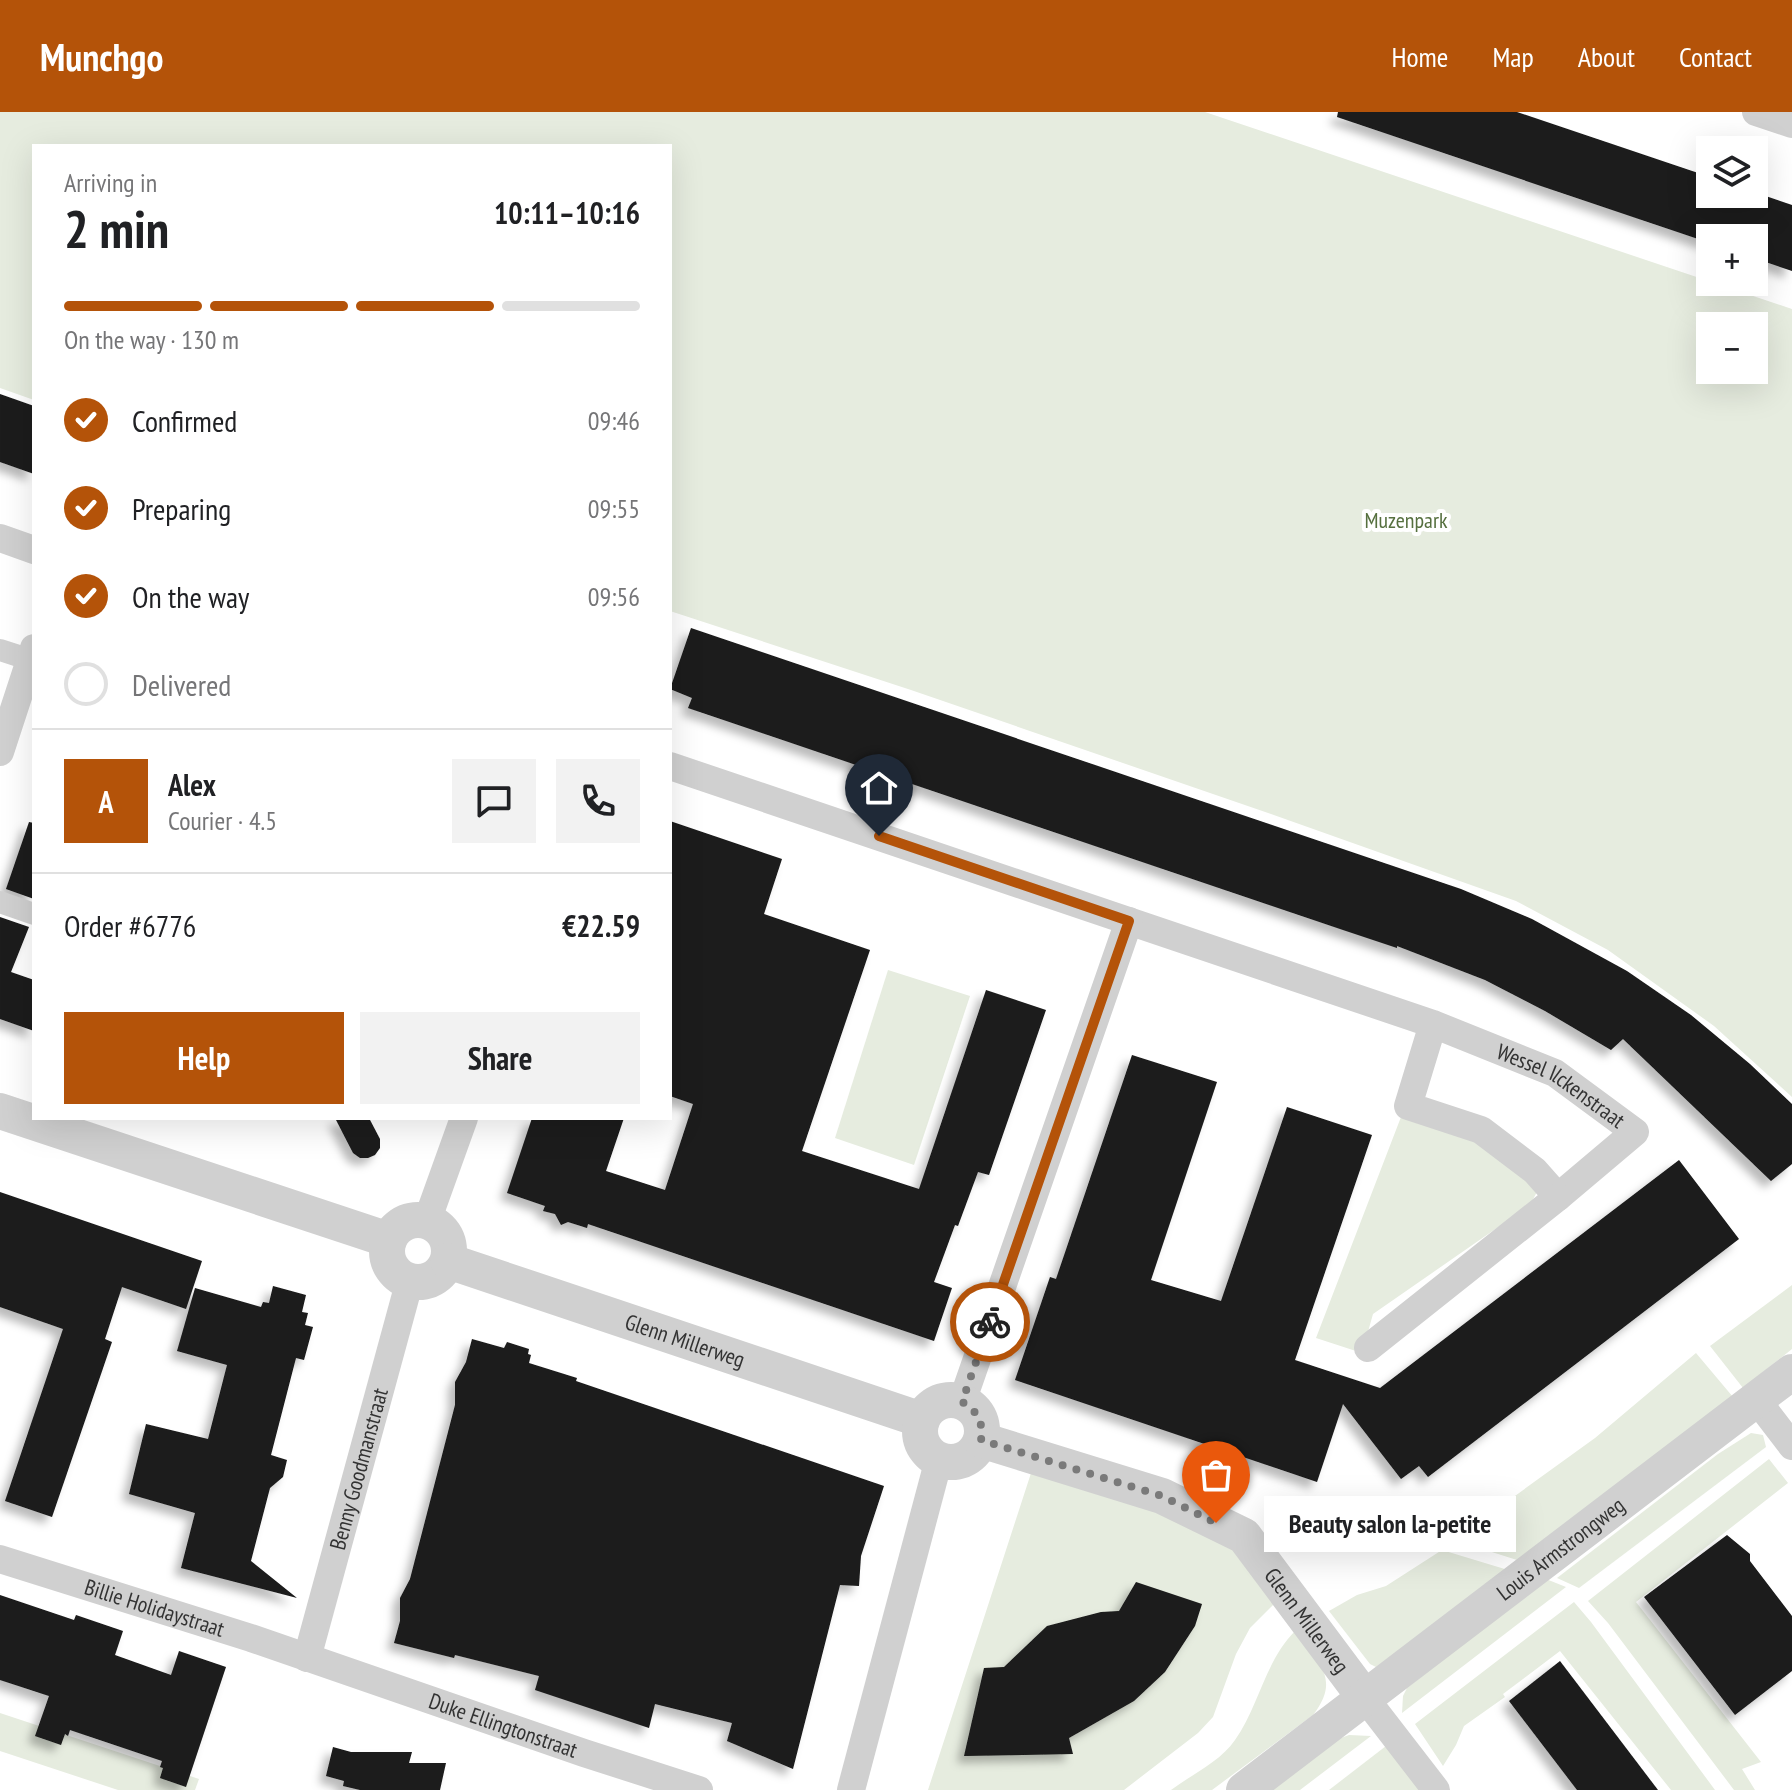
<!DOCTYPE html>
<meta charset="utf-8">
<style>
:root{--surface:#fff;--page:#f2f2f2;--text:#202124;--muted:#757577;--line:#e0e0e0;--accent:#b45309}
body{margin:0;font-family:"PT Sans Narrow",sans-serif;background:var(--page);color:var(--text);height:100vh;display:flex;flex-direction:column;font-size:30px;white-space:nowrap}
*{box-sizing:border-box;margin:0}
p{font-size:26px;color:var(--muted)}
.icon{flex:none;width:44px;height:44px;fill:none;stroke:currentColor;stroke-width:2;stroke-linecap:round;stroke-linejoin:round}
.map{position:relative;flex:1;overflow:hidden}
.details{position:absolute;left:32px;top:32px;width:640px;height:976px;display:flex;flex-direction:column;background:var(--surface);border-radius:0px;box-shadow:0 8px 32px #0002}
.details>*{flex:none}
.fabs{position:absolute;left:1696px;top:24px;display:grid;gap:16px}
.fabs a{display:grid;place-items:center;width:72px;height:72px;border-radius:0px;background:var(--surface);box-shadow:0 8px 32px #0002;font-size:40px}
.pin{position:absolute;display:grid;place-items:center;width:68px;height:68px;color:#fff;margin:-82px -34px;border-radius:50% 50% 50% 0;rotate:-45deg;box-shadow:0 0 8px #0007}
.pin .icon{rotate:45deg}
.courier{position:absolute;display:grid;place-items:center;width:80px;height:80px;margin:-40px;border:6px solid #b45309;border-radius:50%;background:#fff;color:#222;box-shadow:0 2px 10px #0007}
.bubble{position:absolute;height:56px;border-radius:0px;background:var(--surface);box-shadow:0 8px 32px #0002;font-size:26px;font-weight:700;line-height:56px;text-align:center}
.summary em{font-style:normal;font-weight:700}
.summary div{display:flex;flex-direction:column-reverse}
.summary{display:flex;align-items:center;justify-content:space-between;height:136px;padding:0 32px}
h1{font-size:52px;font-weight:700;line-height:60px}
.bar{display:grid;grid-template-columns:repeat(4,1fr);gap:12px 8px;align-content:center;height:96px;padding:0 32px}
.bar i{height:10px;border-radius:6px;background:var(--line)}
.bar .selected{background:var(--accent)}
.bar p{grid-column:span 4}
.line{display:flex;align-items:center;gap:20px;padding:0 32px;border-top:2px solid var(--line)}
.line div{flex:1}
.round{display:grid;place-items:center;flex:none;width:84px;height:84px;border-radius:0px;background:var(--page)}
ol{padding:0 32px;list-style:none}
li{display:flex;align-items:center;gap:24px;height:88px}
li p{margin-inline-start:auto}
li .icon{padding:8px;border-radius:50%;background:var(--accent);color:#fff;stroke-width:4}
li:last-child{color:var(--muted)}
li i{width:44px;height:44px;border:4px solid var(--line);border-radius:50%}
.cta{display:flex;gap:16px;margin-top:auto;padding:16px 32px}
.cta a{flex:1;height:92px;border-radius:0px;background:var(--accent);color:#fff;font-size:32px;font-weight:700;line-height:92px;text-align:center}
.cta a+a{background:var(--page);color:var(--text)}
header{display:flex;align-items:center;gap:48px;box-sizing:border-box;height:112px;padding:0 40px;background:var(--accent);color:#fff}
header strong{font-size:38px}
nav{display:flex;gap:44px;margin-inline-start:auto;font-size:28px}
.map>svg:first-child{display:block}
.green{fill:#e6ecdf;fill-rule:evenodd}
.building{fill:#1a1a1a;filter:url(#shadow)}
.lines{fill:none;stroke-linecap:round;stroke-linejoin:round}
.pedestrian{stroke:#d0d0d0;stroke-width:22}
.minor{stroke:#d0d0d0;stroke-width:28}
.tertiary{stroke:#d0d0d0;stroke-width:36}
.done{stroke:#7a7a7a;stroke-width:8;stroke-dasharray:0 14.4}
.route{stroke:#b45309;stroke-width:10}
.labels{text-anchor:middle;stroke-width:8;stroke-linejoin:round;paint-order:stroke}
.park-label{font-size:22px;fill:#56703f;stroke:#fff}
.street-label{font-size:22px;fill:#333;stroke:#fff}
</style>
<header>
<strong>Munchgo</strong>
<nav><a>Home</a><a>Map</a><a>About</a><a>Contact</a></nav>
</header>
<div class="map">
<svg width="1792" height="1678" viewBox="0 0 1792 1678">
<defs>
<filter id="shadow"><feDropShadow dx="-7" dy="7" stdDeviation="4" flood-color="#0004"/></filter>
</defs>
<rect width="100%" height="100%" fill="#fff"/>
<g class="green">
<path d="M0,0H1205L1792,197V985L1714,914L1608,838L1516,789L1271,702L911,578L670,499V34H34V288L0,276ZM1710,214H1754V258H1710Z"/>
<path d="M888,858L970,884L914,1053L835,1026Z"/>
<path d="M1401,1005L1474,1029L1539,1076L1530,1093L1373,1202L1362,1241L1316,1226Z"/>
<path d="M1792,1173V1237L1743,1276L1710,1234Z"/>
<path d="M1696,1241L1733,1285L1517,1448L1454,1428L1595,1326Z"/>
<path d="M1751,1321L1763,1323L1766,1335L1579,1476L1557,1466L1718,1342Z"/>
<path d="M1769,1347L1788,1371L1636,1490L1761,1650L1742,1657L1755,1678H1734L1608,1511L1588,1489Z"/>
<path d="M1032,1358L1183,1408L1238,1439L1277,1489L1250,1516L1236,1542L1213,1605L1198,1621L1124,1678H928Z"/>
<path d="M1442,1438L1508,1458L1376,1555L1370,1552L1329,1499L1357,1483L1386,1474Z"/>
<path d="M1546,1467L1566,1475L1402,1601L1403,1584L1407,1576Z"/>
<path d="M1574,1490L1591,1510L1715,1678H1671L1560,1539L1503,1582L1505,1585L1464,1614L1456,1633L1443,1654L1415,1612Z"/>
<path d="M1295,1519C1317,1549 1342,1566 1313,1603L1212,1678H1171C1192,1662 1220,1650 1235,1628C1259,1594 1265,1549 1295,1519Z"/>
<path d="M0,1601L199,1667L195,1678H118L0,1639Z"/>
<path d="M1349,1623L1371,1624L1300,1678H1269L1333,1629Z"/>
<path d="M1386,1634L1420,1678H1329Z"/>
</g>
<g class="building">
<path d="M1338,0H1517L1710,65V82H1754V80L1792,93V159L1754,146V126H1710V131L1337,5Z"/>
<path d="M0,282L34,294V362L0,350Z"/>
<path d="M691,516L1461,777L1532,807L1627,859L1691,903L1750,952L1792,992V1052L1771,1069L1623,927L1611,938L1545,899L1485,868L1397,834V836L1343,818L688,596L692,586L670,577Z"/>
<path d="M670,709L782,747L764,802L870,838L802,1039L919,1077L986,878L1046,898L989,1063L978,1060L958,1114L955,1113L934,1170L952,1176L934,1229L588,1112L587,1116L568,1110L561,1113L555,1102L543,1099L545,1094L507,1081L532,1006H624L606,1059L665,1078L693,992L670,984Z"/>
<path d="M29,710L34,711V787L6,777Z"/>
<path d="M0,805L29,815L11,860L34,868V919L0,907Z"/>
<path d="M1132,943L1217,970L1151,1168L1221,1189L1287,995L1372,1023L1295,1248L1380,1276L1679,1048L1739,1127L1428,1365L1419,1354L1401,1367L1343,1292L1317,1370L1015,1268L1050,1165L1056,1167Z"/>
<path d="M335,1006H369L380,1027V1036L375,1043L368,1046H360L353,1041Z"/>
<path d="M0,1080L202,1149L186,1197L122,1175L105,1227L112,1230L52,1405L5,1389L63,1217L0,1195Z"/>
<path d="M273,1174L306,1183L302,1200L308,1201L305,1213L313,1215L304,1248L296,1246L271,1343L287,1348L283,1365L270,1376L251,1449L297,1486L181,1456L195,1401L129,1382L146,1312L208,1327L227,1253L177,1239L195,1176L261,1195L263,1190L269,1191Z"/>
<path d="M472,1227L504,1236L507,1230L529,1237L528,1242L531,1243L529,1251L577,1266L576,1269L884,1374L861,1444L859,1474L840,1473L793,1657L727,1629L732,1611L655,1592L649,1616L535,1578L539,1564L455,1543L454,1546L394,1531L400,1509V1486L410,1467L455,1293V1270L466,1250Z"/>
<path d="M1727,1423L1750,1442V1449L1792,1504V1559L1735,1603L1644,1485Z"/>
<path d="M1136,1470L1202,1492L1195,1514L1165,1560L1134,1589L1069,1626L1073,1642L964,1644L984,1556L1004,1555L1047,1514L1101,1500L1119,1499Z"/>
<path d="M0,1483L74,1508L76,1503L123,1519L115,1543L171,1563L179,1539L226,1555L186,1675L160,1666L163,1656L160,1655L162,1649L70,1618L68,1624L65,1622L61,1633L35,1624L49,1584L0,1568Z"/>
<path d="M1560,1549L1658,1678H1577L1509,1589Z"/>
<path d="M333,1635L351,1640H412L409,1651H446L440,1678H360L343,1674L344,1669L326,1664Z"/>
</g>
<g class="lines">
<g class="pedestrian">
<path d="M0,538L34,549"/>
<path d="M0,790L34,802"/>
</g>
<g class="minor">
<path d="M1756,0L1792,12"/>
<path d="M0,426L34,438"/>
<path d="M0,640L34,536"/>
<path id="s1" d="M670,654L1433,912L1555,961L1635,1020L1558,1085L1535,1059L1481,1018L1408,994L1433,912"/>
<path d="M427,1109L464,1006"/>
<path d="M1368,1236L1558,1085"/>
<path d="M1756,1287L1792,1334"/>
<path d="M962,1290L1129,809"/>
<path id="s2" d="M0,1447L251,1526L584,1641L699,1678"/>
<path id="s3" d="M307,1546L410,1168"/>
<path d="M1365,1586L1436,1678"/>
<path d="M851,1678L939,1347"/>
</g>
<g class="tertiary">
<path d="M0,999L389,1128"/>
<circle cx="418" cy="1139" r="31"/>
<path id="s4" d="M448,1149L922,1308"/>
<circle cx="951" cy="1319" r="31"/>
<path id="s5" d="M981,1328L1162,1384L1244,1424L1365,1586"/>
<path id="s6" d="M1244,1678L1792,1260"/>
</g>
</g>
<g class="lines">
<path class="done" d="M990,1210L962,1290C977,1298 984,1311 981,1328L1162,1384L1216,1411"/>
<path class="route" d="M879,724L1129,809L990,1210"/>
</g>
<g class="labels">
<g class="park-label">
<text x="1406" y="416">Muzenpark</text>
</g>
<g class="street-label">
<text dy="8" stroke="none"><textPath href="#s1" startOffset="948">Wessel Ilckenstraat</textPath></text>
<text dy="8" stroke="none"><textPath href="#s4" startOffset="250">Glenn Millerweg</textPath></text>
<text dy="8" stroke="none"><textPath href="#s3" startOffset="196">Benny Goodmanstraat</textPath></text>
<text dy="8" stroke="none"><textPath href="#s6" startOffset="398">Louis Armstrongweg</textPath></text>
<text dy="8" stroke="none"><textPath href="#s2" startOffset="162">Billie Holidaystraat</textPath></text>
<text dy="8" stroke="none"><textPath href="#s5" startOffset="386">Glenn Millerweg</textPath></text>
<text dy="8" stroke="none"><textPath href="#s2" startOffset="530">Duke Ellingtonstraat</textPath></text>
</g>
</g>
</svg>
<div class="fabs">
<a><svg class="icon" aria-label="layers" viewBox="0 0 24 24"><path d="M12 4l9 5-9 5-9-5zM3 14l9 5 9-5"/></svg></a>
<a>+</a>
<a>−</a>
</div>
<div class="pin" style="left:1216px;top:1411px;background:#ea580c"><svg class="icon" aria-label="bag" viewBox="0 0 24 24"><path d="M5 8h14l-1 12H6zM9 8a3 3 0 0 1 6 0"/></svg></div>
<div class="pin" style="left:879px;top:724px;background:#1f2937"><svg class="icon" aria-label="home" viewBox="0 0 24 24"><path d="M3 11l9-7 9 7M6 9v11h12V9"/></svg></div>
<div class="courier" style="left:990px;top:1210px"><svg class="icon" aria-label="bike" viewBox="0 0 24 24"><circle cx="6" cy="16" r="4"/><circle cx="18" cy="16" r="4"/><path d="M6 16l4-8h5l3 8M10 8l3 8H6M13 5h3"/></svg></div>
<div class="bubble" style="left:1264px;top:1384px;width:252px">Beauty salon la-petite</div>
<section class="details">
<div class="summary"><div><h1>2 min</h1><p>Arriving in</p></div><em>10:11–10:16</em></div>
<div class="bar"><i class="selected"></i><i class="selected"></i><i class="selected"></i><i></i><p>On the way · 130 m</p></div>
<ol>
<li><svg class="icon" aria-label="check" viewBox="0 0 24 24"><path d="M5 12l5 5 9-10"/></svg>Confirmed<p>09:46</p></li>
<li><svg class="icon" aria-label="check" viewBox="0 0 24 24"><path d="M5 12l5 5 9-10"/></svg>Preparing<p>09:55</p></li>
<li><svg class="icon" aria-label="check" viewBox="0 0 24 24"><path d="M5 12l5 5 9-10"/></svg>On the way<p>09:56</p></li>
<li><i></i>Delivered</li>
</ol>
<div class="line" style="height:144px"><b class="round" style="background:var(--accent);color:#fff">A</b><div><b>Alex</b><p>Courier · 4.5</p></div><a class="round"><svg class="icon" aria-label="chat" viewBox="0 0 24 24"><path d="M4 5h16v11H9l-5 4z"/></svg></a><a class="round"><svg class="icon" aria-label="phone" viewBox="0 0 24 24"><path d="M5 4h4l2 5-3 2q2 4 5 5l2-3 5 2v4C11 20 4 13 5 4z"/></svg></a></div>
<div class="line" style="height:104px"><div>Order #6776</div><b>€22.59</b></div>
<div class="cta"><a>Help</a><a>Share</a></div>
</section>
</div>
